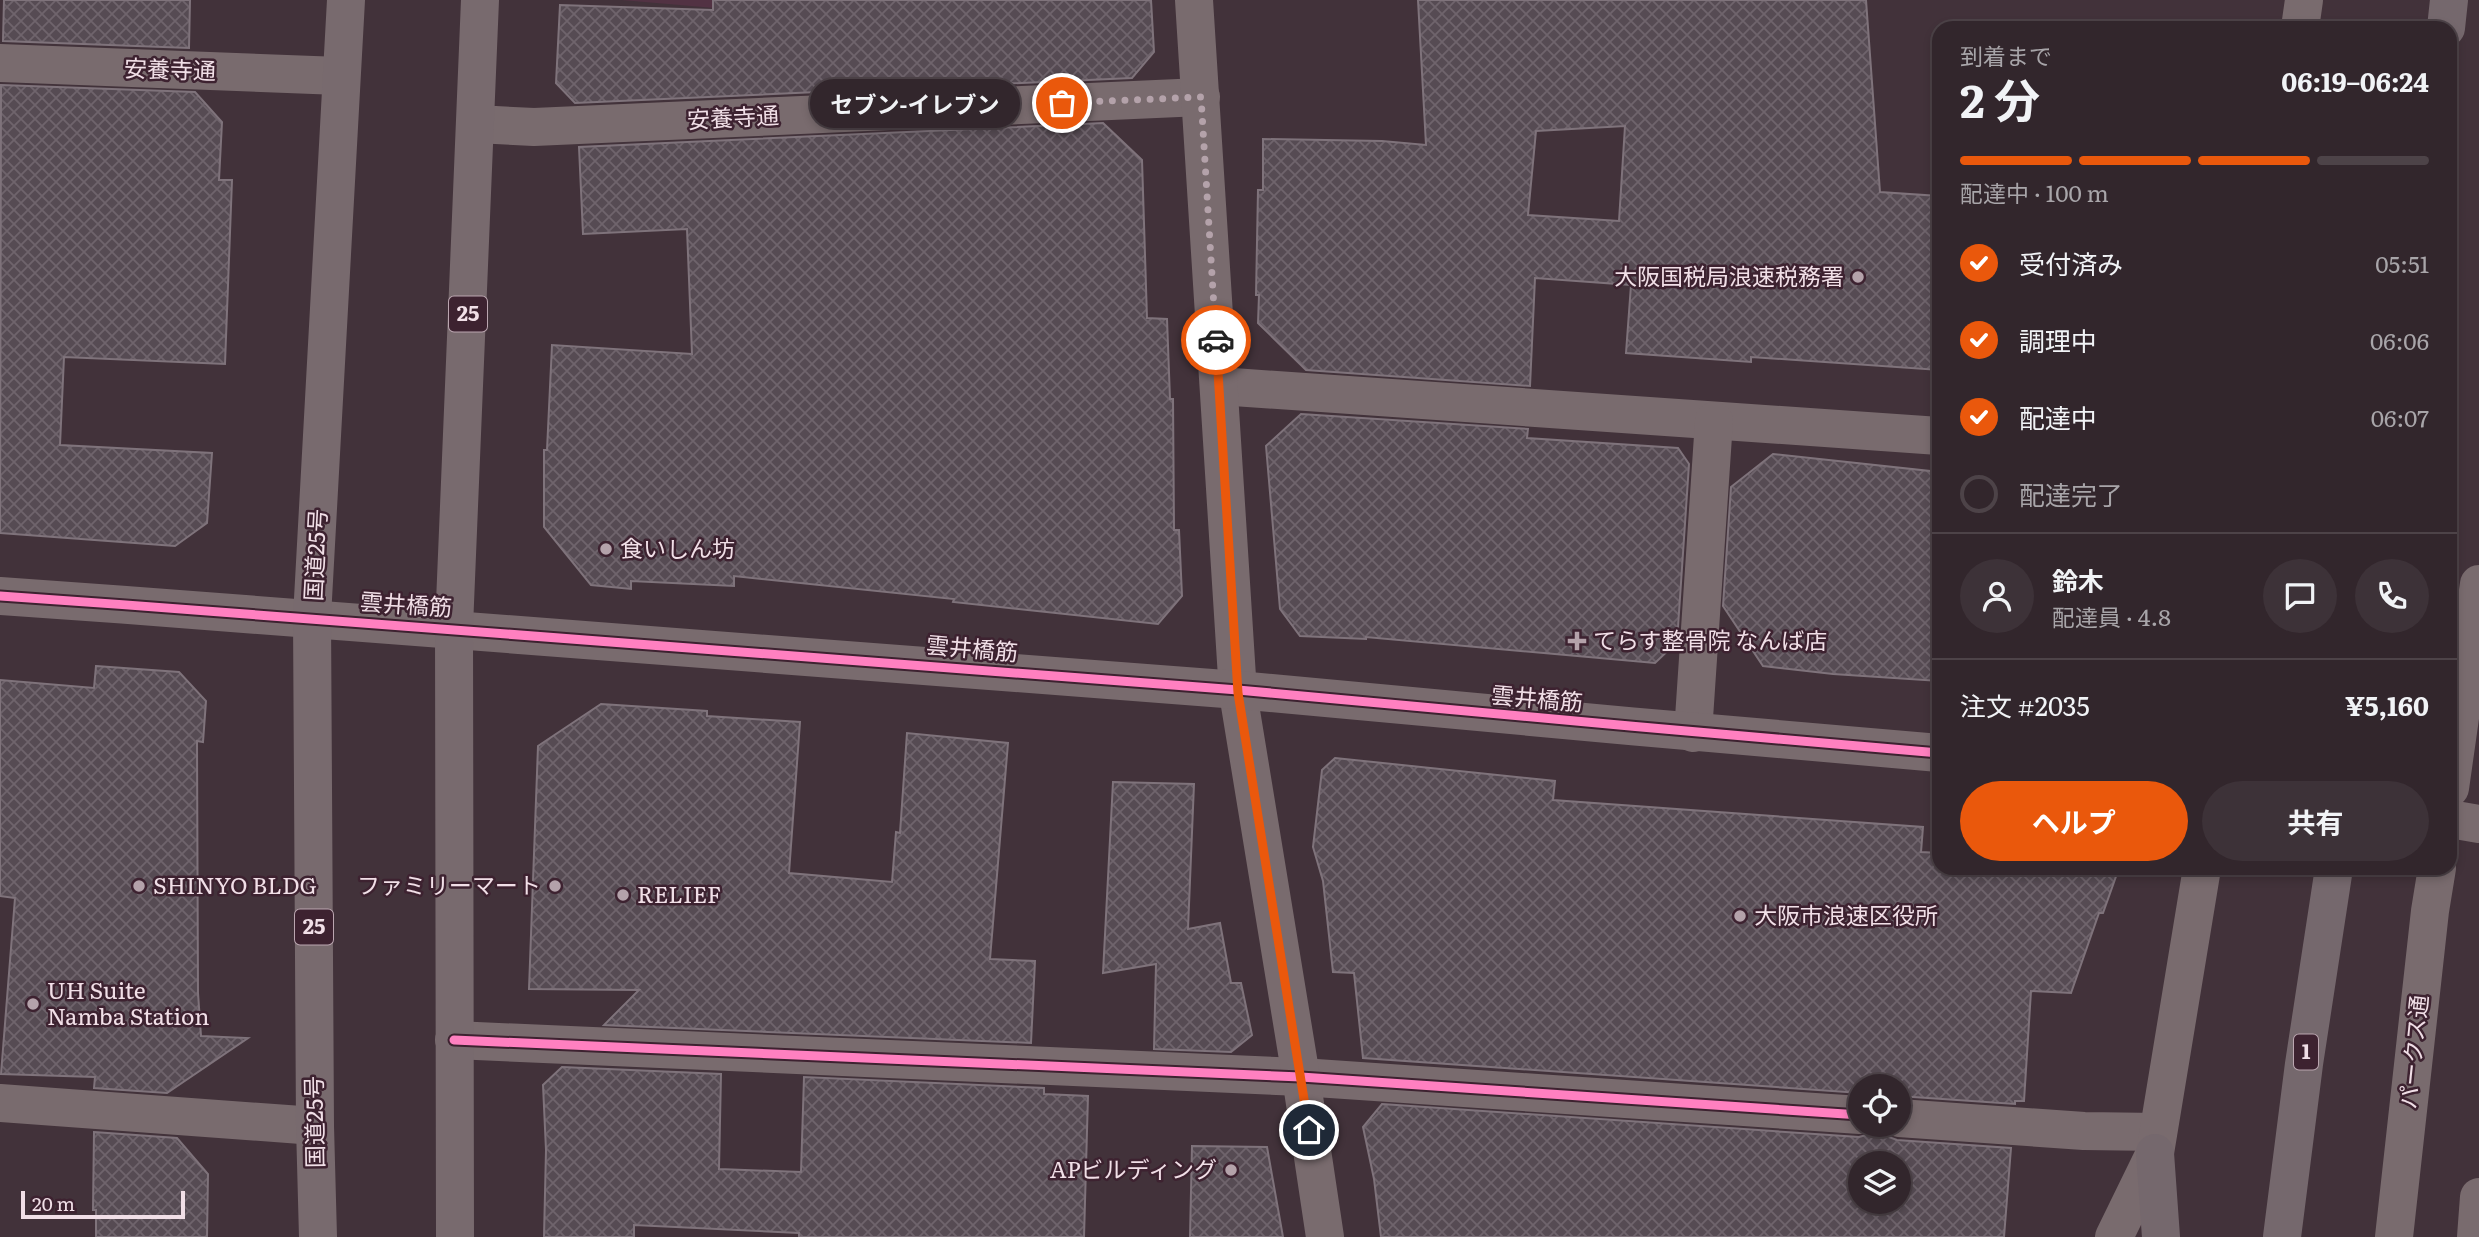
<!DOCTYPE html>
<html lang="ja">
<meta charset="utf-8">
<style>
:root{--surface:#32262c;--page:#3d3238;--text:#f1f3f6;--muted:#a8a5a9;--line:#4d4348;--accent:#ea580c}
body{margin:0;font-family:Literata,"Noto Sans JP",serif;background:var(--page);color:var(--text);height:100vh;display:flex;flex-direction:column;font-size:26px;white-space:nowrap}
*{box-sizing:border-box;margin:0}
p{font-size:23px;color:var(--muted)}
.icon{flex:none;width:38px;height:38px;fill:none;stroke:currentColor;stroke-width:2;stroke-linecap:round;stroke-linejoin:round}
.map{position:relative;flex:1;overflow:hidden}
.panel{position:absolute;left:1932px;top:21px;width:525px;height:854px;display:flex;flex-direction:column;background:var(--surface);border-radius:21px;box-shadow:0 4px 10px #0003,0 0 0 2px var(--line)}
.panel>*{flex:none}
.tools{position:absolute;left:1848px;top:1074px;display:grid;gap:14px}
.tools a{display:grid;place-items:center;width:63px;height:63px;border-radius:50%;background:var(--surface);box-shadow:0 4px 10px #0003,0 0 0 2px var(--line);font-size:35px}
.scale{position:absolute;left:21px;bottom:18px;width:164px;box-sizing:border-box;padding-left:7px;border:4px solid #f1dfe7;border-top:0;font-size:19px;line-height:24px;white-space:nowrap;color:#f1dfe7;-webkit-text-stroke:5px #3d2230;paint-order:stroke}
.pin{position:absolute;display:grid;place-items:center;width:60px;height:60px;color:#fff;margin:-30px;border:4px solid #fff;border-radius:50%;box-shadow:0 2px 7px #0007}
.courier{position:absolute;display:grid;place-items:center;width:70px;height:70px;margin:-35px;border:5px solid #ea580c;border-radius:50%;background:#fff;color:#222;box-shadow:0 2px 9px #0007}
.bubble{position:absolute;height:49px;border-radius:24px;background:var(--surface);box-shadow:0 4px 10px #0003,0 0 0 2px var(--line);font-size:23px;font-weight:700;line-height:49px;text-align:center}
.headline em{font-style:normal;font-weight:700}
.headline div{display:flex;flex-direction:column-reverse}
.headline{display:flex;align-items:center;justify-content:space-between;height:119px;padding:0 28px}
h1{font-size:46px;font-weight:700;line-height:52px}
.bar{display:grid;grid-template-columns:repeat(4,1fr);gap:10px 7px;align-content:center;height:84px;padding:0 28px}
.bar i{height:9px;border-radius:5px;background:var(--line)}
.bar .selected{background:var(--accent)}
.bar p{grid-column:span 4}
.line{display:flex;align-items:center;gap:18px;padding:0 28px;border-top:2px solid var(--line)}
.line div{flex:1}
.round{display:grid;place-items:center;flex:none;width:74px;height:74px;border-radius:37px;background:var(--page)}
ol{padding:0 28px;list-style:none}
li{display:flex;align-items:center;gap:21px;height:77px}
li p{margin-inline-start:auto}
li .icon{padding:7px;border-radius:50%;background:var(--accent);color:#fff;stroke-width:4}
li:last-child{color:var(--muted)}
li i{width:38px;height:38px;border:4px solid var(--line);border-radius:50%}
.cta{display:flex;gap:14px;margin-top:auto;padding:14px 28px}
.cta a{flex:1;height:80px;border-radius:42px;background:var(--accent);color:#fff;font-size:28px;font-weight:700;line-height:80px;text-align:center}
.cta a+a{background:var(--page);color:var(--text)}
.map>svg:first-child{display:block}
.built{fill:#523243}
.building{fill:url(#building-cross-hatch);stroke:#7f737b;stroke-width:2;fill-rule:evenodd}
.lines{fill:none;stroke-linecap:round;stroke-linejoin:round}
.minor{stroke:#796b6e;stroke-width:38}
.tertiary{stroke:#796b6e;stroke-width:38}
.trunk{stroke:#786a6e;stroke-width:38}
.motorway{stroke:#75686d;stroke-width:38}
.cycleway-casing{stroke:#3d2230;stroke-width:13}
.cycleway{stroke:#ff80c0;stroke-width:9}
.done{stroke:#b4a2aa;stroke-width:7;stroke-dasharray:0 12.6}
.route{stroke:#ea580c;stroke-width:9}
.poi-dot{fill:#b4a2aa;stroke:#3d2230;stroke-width:2.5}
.labels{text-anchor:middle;stroke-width:5;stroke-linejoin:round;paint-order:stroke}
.shield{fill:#3d2230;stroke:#bba6b0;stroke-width:2}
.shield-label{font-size:21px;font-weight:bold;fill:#f1dfe7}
.street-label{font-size:23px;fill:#f1dfe7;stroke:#3d2230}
.poi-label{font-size:23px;fill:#f1dfe7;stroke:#3d2230;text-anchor:start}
</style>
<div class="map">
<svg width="2479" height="1237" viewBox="0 0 2479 1237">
<defs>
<pattern id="building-cross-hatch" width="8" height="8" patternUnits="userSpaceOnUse" patternTransform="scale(1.75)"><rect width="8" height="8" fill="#564b53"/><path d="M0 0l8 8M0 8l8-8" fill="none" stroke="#6f646c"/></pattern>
</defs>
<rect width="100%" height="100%" fill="#42323a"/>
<path class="built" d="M621,0H794L795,15Z"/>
<g class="building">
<path d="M4,0H190L189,48L3,41Z"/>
<path d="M713,0H1151L1154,52L1132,78L575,103L556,83L560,5L713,10Z"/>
<path d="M1418,0H1866L1880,192L1939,196V370L1751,357V362L1626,353L1631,285L1535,278L1530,386L1306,370L1258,323L1259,295H1256L1258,190H1263V139L1382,141L1426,145ZM1625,126L1619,221L1528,215L1536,131Z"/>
<path d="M1,85L195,92L222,122L219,180H232L225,364L64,357L60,445L212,453L207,523L175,546L0,533Z"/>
<path d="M1103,123L1142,160L1147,318L1167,319L1170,399H1173L1174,530H1179L1182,596L1158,624L953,602L954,599L734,576V586L631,581V589L591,585L544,527V450H547L552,345L692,354L687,229L583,234L579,147Z"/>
<path d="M1301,414L1528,429L1527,438L1678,448L1689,464L1677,642L1655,663L1366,637V639L1300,636L1280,609L1266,446Z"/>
<path d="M1773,454L1939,472V681L1833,674L1763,666L1723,606L1731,487Z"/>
<path d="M96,666L179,672L206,701L203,742L197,741L198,993L201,1036L248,1038L167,1093L94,1088L95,1077L1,1074L15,898L0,896V680L94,688Z"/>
<path d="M601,704L707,711V716L800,722L789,873L892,882L896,832L900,833L907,733L1008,743L990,959L1035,961L1031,1043L604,1025L639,990L529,989L538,746Z"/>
<path d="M1335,758L1555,781L1553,800L1923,827L1921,852L1939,853V868H2119L2103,913H2099L2071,993L2031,991L2024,1101H2015V1104L1899,1096V1087H1860V1093L1363,1058L1354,973L1333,972L1323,881L1313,847L1322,770Z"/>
<path d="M1113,782L1194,784L1188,929L1220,923L1231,983H1241L1252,1035L1231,1052L1154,1049L1156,964L1103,973Z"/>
<path d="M562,1067L721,1074L719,1169L801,1172L804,1077L1044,1088V1094L1088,1096L1084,1237H799V1233L634,1225V1237H544L546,1150L543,1085Z"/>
<path d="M1382,1104L1859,1137L1870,1134L1879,1125L1886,1136L1897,1140L2011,1148L2004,1237H1381L1374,1179L1363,1127ZM1860,1164H1899V1202H1860Z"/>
<path d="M94,1132L177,1138L208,1174L207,1237H96V1210H93Z"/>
<path d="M1192,1146L1267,1147L1283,1237H1190Z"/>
</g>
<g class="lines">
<g class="minor">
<path d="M2300,28L2304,0"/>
<path d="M0,63L340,76"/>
<path d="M476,124L534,127L1201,97"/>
<path d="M1219,386L1939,436"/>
<path d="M1693,733L1714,421"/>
<path d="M454,1040L1301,1077L1860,1115"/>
<path d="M0,1103L315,1126"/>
<path d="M1899,1118L2084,1131L2158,1132"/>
<path d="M2114,1237L2155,1153"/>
<path d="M2394,1237L2430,911L2437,868"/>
<path d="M2476,1237L2479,1197"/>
</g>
<g class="tertiary">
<path d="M1194,0L1238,693L1301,1077L1325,1237"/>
<path d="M0,596C413,625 826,655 1238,690C1472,711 1705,734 1939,753"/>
<path d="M2450,788L2479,584"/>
<path d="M2450,819L2479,824"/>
<path d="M2155,1153L2202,868"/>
</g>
<g class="trunk">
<path d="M318,1237L315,1126L312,617L346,0"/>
<path d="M455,1237L454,627L480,0"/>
</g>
<g class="motorway">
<path d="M2446,28L2449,0"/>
<path d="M2155,1153L2161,1237"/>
<path d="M2282,1237L2304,1064L2334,868"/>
</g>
<g class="cycleway-casing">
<g id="cycleway">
<path d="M0,596C413,625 826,655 1238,690C1472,711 1705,734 1939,753"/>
<path d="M454,1040L1301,1077L1860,1115"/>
</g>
</g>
<use href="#cycleway" class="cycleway"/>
</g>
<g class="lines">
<path class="done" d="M1062,103L1201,97L1216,340"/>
<path class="route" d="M1216,340L1238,693L1309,1130"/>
</g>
<g class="poi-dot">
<circle cx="1858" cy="277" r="7"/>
<circle cx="606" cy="549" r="7"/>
<path d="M1573.5 630.5h7v7h7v7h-7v7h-7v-7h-7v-7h7z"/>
<circle cx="139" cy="886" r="7"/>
<circle cx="555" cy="886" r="7"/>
<circle cx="623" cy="895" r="7"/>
<circle cx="1740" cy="916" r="7"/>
<circle cx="33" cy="1004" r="7"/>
<circle cx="1231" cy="1170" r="7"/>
</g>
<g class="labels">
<g class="shield">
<rect x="449" y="296.5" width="38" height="35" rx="5"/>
<rect x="295" y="909.5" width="38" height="35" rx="5"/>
<rect x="2294" y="1034.5" width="24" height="35" rx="5"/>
</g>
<g class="shield-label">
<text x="468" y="321">25</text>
<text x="314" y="934">25</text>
<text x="2306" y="1059">1</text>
</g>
<g class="street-label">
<text transform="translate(170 70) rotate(2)" y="8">安養寺通</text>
<text transform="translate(733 118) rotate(-3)" y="8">安養寺通</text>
<text transform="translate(316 555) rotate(-87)" y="8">国道25号</text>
<text transform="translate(406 605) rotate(4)" y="8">雲井橋筋</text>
<text transform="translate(972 649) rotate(5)" y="8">雲井橋筋</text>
<text transform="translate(1537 699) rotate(5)" y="8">雲井橋筋</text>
<text transform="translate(2414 1052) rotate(-84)" y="8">パークス通</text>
<text transform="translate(315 1122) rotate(-91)" y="8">国道25号</text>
</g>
<g class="poi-label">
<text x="1844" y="285" text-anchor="end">大阪国税局浪速税務署</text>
<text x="620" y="557">食いしん坊</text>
<text x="1593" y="649">てらす整骨院 なんば店</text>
<text x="153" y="894">SHINYO BLDG</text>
<text x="541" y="894" text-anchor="end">ファミリーマート</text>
<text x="637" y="903">RELIEF</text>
<text x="1754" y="924">大阪市浪速区役所</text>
<text x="47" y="999">UH Suite<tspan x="47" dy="26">Namba Station</tspan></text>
<text x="1217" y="1178" text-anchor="end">APビルディング</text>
</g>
</g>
</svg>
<div class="tools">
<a><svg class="icon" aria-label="locate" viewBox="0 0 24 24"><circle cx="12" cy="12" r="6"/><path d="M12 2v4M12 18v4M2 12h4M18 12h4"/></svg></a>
<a><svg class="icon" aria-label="layers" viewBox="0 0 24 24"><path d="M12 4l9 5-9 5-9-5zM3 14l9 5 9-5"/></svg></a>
</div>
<div class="scale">20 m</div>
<div class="pin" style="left:1062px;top:103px;background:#ea580c"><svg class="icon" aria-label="bag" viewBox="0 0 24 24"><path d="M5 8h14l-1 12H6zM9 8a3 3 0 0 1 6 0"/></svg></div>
<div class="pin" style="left:1309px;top:1130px;background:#1f2937"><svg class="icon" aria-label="home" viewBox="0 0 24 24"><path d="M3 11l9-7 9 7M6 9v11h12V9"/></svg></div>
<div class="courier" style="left:1216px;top:340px"><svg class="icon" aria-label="car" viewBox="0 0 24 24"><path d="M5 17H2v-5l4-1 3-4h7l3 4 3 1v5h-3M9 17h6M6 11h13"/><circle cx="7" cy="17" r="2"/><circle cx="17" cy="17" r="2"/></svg></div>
<div class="bubble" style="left:810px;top:79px;width:210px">セブン-イレブン</div>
<section class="panel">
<div class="headline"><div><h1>2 分</h1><p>到着まで</p></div><em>06:19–06:24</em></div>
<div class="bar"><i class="selected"></i><i class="selected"></i><i class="selected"></i><i></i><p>配達中 · 100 m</p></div>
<ol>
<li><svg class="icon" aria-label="check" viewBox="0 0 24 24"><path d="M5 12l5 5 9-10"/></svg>受付済み<p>05:51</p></li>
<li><svg class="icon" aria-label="check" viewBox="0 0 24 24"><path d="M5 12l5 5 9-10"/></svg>調理中<p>06:06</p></li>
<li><svg class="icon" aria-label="check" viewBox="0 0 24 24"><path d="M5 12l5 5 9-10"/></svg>配達中<p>06:07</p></li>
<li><i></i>配達完了</li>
</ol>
<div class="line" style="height:126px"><a class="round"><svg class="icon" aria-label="person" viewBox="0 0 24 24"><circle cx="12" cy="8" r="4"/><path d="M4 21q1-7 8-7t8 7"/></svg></a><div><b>鈴木</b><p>配達員 · 4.8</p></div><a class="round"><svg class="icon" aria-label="chat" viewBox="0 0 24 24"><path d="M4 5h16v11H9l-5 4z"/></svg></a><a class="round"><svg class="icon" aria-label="phone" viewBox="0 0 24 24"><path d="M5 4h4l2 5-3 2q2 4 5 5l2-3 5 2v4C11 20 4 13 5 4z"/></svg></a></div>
<div class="line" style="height:91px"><div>注文 #2035</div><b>¥5,160</b></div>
<div class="cta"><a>ヘルプ</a><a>共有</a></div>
</section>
</div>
